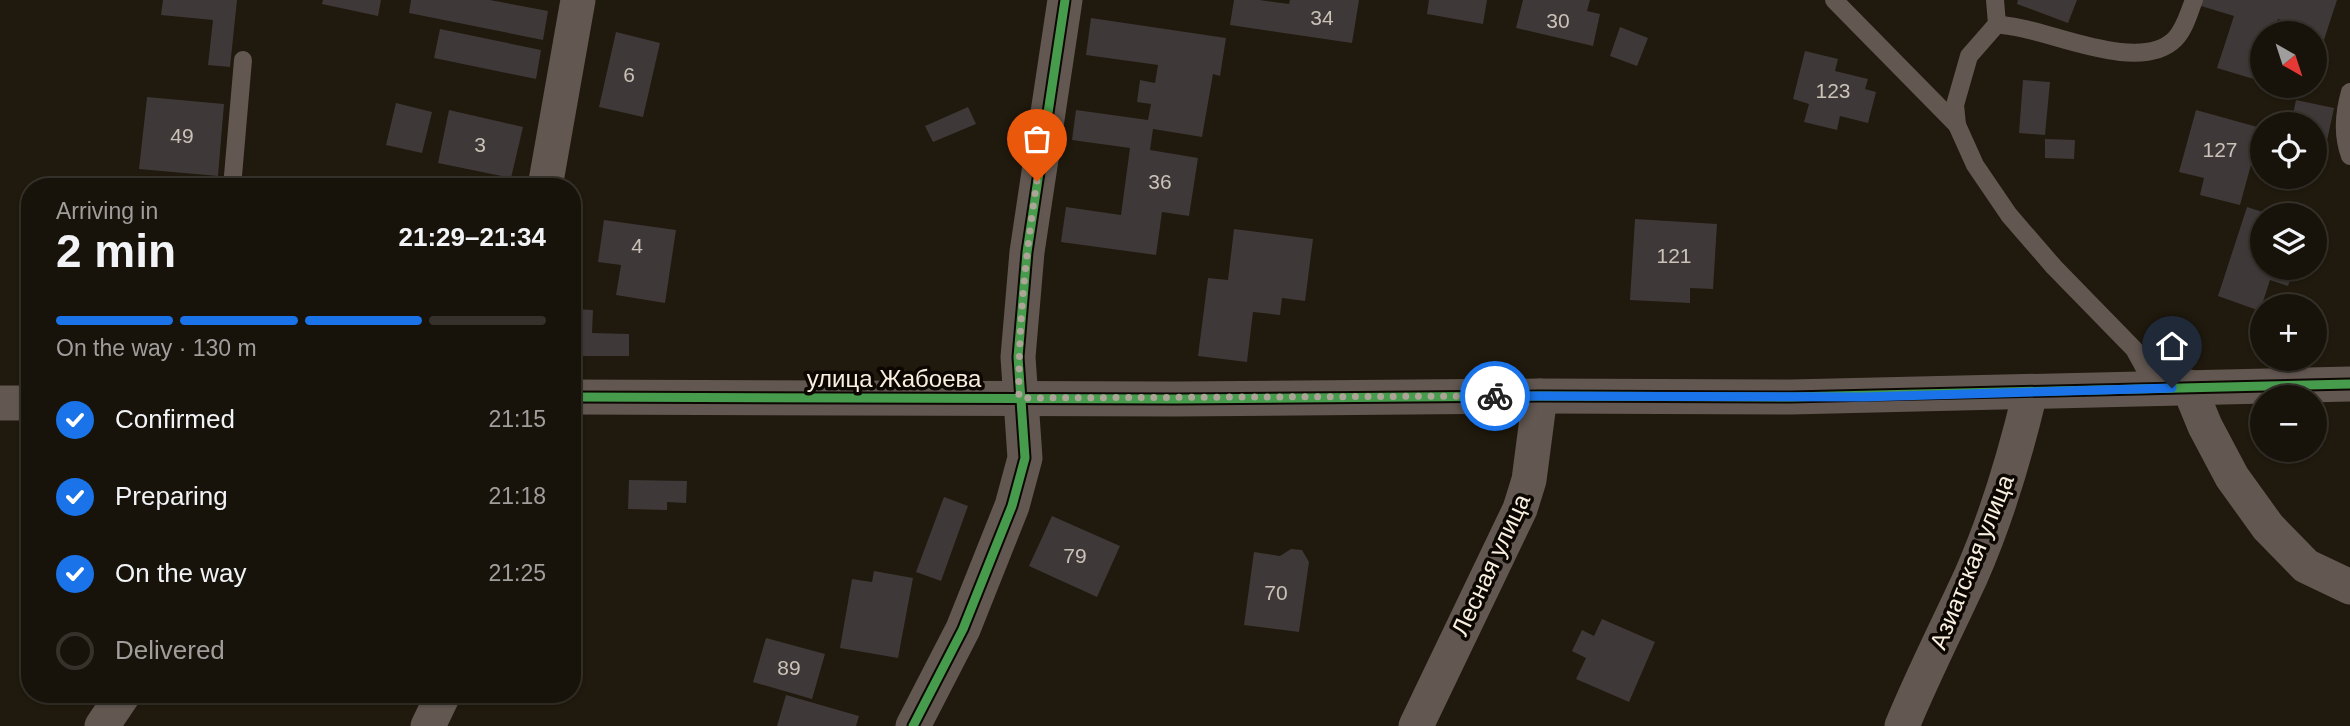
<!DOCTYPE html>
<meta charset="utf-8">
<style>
:root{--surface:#18130a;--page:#252018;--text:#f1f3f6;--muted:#9f9e9c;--line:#36322b;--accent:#1a73e8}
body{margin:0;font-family:Helvetica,sans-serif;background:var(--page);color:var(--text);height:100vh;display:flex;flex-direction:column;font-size:26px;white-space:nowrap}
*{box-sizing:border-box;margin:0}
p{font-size:23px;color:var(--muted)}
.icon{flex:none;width:38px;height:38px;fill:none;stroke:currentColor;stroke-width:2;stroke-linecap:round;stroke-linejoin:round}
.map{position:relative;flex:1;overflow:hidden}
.drawer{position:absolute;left:21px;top:178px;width:560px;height:525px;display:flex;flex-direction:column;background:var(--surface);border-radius:28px;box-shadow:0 2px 5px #0004,0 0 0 2px var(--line)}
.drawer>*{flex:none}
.needle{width:46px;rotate:141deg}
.tools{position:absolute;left:2250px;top:21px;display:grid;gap:14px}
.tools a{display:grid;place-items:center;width:77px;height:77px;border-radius:50%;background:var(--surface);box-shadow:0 2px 5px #0004,0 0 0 2px var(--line);font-size:35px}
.pin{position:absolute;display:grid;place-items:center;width:60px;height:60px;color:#fff;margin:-72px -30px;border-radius:50% 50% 50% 0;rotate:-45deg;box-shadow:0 0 7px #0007}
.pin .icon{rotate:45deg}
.courier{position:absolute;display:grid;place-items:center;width:70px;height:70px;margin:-35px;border:5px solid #1a73e8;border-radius:50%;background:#fff;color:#222;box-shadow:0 2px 9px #0007}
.summary em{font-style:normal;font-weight:800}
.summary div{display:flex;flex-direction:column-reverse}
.summary{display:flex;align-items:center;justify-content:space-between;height:119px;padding:0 35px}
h1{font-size:46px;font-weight:800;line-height:52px}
.bar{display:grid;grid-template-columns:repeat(4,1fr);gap:10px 7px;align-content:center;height:84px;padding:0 35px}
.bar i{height:9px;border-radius:5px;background:var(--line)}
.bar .active{background:var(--accent)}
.bar p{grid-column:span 4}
ol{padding:0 35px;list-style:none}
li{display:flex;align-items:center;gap:21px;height:77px}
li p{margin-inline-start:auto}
li .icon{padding:7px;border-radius:50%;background:var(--accent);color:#fff;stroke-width:4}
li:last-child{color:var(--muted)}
li i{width:38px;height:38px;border:4px solid var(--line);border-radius:50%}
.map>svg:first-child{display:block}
.building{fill:#3e3838}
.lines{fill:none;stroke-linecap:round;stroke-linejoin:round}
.service{stroke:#625751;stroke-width:18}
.minor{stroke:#625751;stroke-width:35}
.cycleway-casing{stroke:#0d0702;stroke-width:13}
.cycleway{stroke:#469c4c;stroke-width:9}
.done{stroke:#aca497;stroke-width:7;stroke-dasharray:0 12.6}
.route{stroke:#1a73e8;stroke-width:9}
.labels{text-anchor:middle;stroke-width:7;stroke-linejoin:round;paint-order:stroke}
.number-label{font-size:21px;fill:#cac1b7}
.street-label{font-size:24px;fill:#f8efe1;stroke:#0d0702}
</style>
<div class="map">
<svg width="2350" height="726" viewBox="0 0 2350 726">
<rect width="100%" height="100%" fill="#20190d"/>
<g class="building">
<path d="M163,0H237L230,67L208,65L213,20L161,15Z"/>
<path d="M323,0H381L378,16L322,4Z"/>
<path d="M411,0H490L548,11L543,40L409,13Z"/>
<path d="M1234,0H1259L1289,4L1290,0H1359L1352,43L1230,25Z"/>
<path d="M1429,0H1487L1483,24L1427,14Z"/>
<path d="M1523,0H1590L1587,11L1600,14L1593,46L1516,28Z"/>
<path d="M2018,0H2077L2068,23L2017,4Z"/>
<path d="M2203,0H2337L2321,49L2315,48V33H2309L2310,29L2278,19L2273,33H2263V64L2257,80L2217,68L2234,16L2201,6Z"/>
<path d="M1091,18L1226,38L1220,76L1213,74L1202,137L1153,129L1150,150L1198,158L1189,216L1162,212L1156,255L1061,242L1066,207L1121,215L1130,148L1072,140L1076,110L1148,120L1151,104L1137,102L1140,80L1155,83L1158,65L1086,55Z"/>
<path d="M1620,27L1648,38L1637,66L1610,56Z"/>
<path d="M440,29L541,50L536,79L434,58Z"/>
<path d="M616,32L660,43L643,117L599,107Z"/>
<path d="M1805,51L1838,59L1835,71L1868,79L1865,89L1876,92L1868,123L1840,116L1837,130L1804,122L1809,104L1793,99Z"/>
<path d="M2023,80L2050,82L2045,135L2019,133Z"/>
<path d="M147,97L224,104L218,176L139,169Z"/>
<path d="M2296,100L2334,108L2325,150L2315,148V124H2291Z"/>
<path d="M396,103L432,112L422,153L386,145Z"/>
<path d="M968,107L976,124L933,142L925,126Z"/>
<path d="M449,110L523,127L511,178L438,163Z"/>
<path d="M2196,110L2261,128L2240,205L2200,195L2204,178L2179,172Z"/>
<path d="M2045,139L2075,140L2074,159L2045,158Z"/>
<path d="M456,179L495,186V187H454Z"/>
<path d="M2247,207L2272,215H2263V268H2294L2288,286L2270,280L2260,311L2218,296Z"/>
<path d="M1635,219L1717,224L1713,289L1690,288V303L1630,300Z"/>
<path d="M604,220L676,230L665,303L616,295L621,265L598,262Z"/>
<path d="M1234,229L1313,239L1305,301L1282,298L1280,315L1253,312L1247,362L1198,356L1208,278L1228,280Z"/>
<path d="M572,309L593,310L592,333L629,334V356H572Z"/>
<path d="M629,480L687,481L686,503L667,502V510L628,509Z"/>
<path d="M944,497L968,506L941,581L916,572Z"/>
<path d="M1052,516L1120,546L1097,597L1029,566Z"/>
<path d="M1291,549L1302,550L1309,562L1299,632L1244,625L1254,552L1280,556Z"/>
<path d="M874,571L913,578L898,658L840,648L852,579L872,582Z"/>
<path d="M1602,619L1655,642L1629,702L1576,679L1586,658L1572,651L1582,630L1594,636Z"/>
<path d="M766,638L825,654L812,699L753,682Z"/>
<path d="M786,695L859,716L856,726H777Z"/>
</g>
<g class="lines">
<g class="service">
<path d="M1834,0L1957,125"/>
<path d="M1995,0L1997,24L1969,56L1955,105L1957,125L1975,165L2009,215L2054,267L2134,349L2156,389"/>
<path d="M1997,24C2007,26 2018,27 2029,30C2065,38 2144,71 2175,39C2185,29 2189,12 2194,0"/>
<path d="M2350,92C2344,113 2342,135 2350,156"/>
<path d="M232,187L243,60"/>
</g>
<g class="minor">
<path d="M545,187L578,0"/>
<path d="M2189,387L2205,426L2232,477L2268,527L2306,566L2350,587"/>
<path d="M572,397L1176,399L1540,396L1791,397L2350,384"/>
<path d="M0,403H30"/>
<path d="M102,726L123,695"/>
<path d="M428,726L443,695"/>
<path d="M913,726L963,629L1012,506L1025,458L1018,357L1027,252L1065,0"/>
<path d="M1416,726L1520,509L1529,480L1540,396"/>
<path d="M1902,726C1923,675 1948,626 1971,576C1997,517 2015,456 2030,393"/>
</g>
<g class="cycleway-casing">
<g id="cycleway">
<path d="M572,397L1176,399L1540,396L1791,397L2350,384"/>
<path d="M913,726L963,629L1012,506L1025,458L1018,357L1027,252L1065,0"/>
</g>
</g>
<use href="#cycleway" class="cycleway"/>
</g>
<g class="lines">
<path class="done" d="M1037,181C1026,253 1018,325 1019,398L1495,396"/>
<path class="route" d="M1495,396L1863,397L2172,388"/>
</g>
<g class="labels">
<g class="number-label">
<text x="1322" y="25">34</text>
<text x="1558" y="28">30</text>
<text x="629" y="82">6</text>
<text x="1833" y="98">123</text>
<text x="182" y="143">49</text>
<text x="480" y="152">3</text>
<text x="2220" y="157">127</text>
<text x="1160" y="189">36</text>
<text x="637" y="253">4</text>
<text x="1674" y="263">121</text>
<text x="1075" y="563">79</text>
<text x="1276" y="600">70</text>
<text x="789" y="675">89</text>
</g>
<g class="street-label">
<text x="894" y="387">улица Жабоева</text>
<text transform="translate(1972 562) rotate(-68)" y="8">Азиатская улица</text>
<text transform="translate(1491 565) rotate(-65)" y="8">Лесная улица</text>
</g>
</g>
</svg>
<div class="tools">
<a><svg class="needle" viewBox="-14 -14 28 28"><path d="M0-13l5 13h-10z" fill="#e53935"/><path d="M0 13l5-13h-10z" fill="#9f9e9c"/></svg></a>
<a><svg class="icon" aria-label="locate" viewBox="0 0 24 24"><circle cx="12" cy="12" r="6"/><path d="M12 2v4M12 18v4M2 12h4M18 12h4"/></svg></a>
<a><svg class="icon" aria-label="layers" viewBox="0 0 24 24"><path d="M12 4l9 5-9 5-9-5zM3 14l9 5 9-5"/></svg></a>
<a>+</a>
<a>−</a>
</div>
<div class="pin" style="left:1037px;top:181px;background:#ea580c"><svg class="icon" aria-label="bag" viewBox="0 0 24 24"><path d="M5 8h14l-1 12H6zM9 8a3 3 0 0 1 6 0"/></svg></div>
<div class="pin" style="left:2172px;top:388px;background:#1f2937"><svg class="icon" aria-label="home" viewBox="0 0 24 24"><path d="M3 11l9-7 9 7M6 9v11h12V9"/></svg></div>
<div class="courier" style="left:1495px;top:396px"><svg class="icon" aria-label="bike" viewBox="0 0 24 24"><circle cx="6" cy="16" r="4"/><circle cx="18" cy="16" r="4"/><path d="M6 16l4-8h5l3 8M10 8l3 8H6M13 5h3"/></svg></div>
<section class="drawer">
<div class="summary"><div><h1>2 min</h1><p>Arriving in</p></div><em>21:29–21:34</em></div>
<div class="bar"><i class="active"></i><i class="active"></i><i class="active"></i><i></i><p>On the way · 130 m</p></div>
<ol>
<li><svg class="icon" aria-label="check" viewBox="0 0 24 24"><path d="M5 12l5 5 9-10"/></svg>Confirmed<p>21:15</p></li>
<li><svg class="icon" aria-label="check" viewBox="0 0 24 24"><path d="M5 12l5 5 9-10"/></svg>Preparing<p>21:18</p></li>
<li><svg class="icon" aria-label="check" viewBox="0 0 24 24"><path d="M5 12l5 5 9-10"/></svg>On the way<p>21:25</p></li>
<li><i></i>Delivered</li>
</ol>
</section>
</div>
